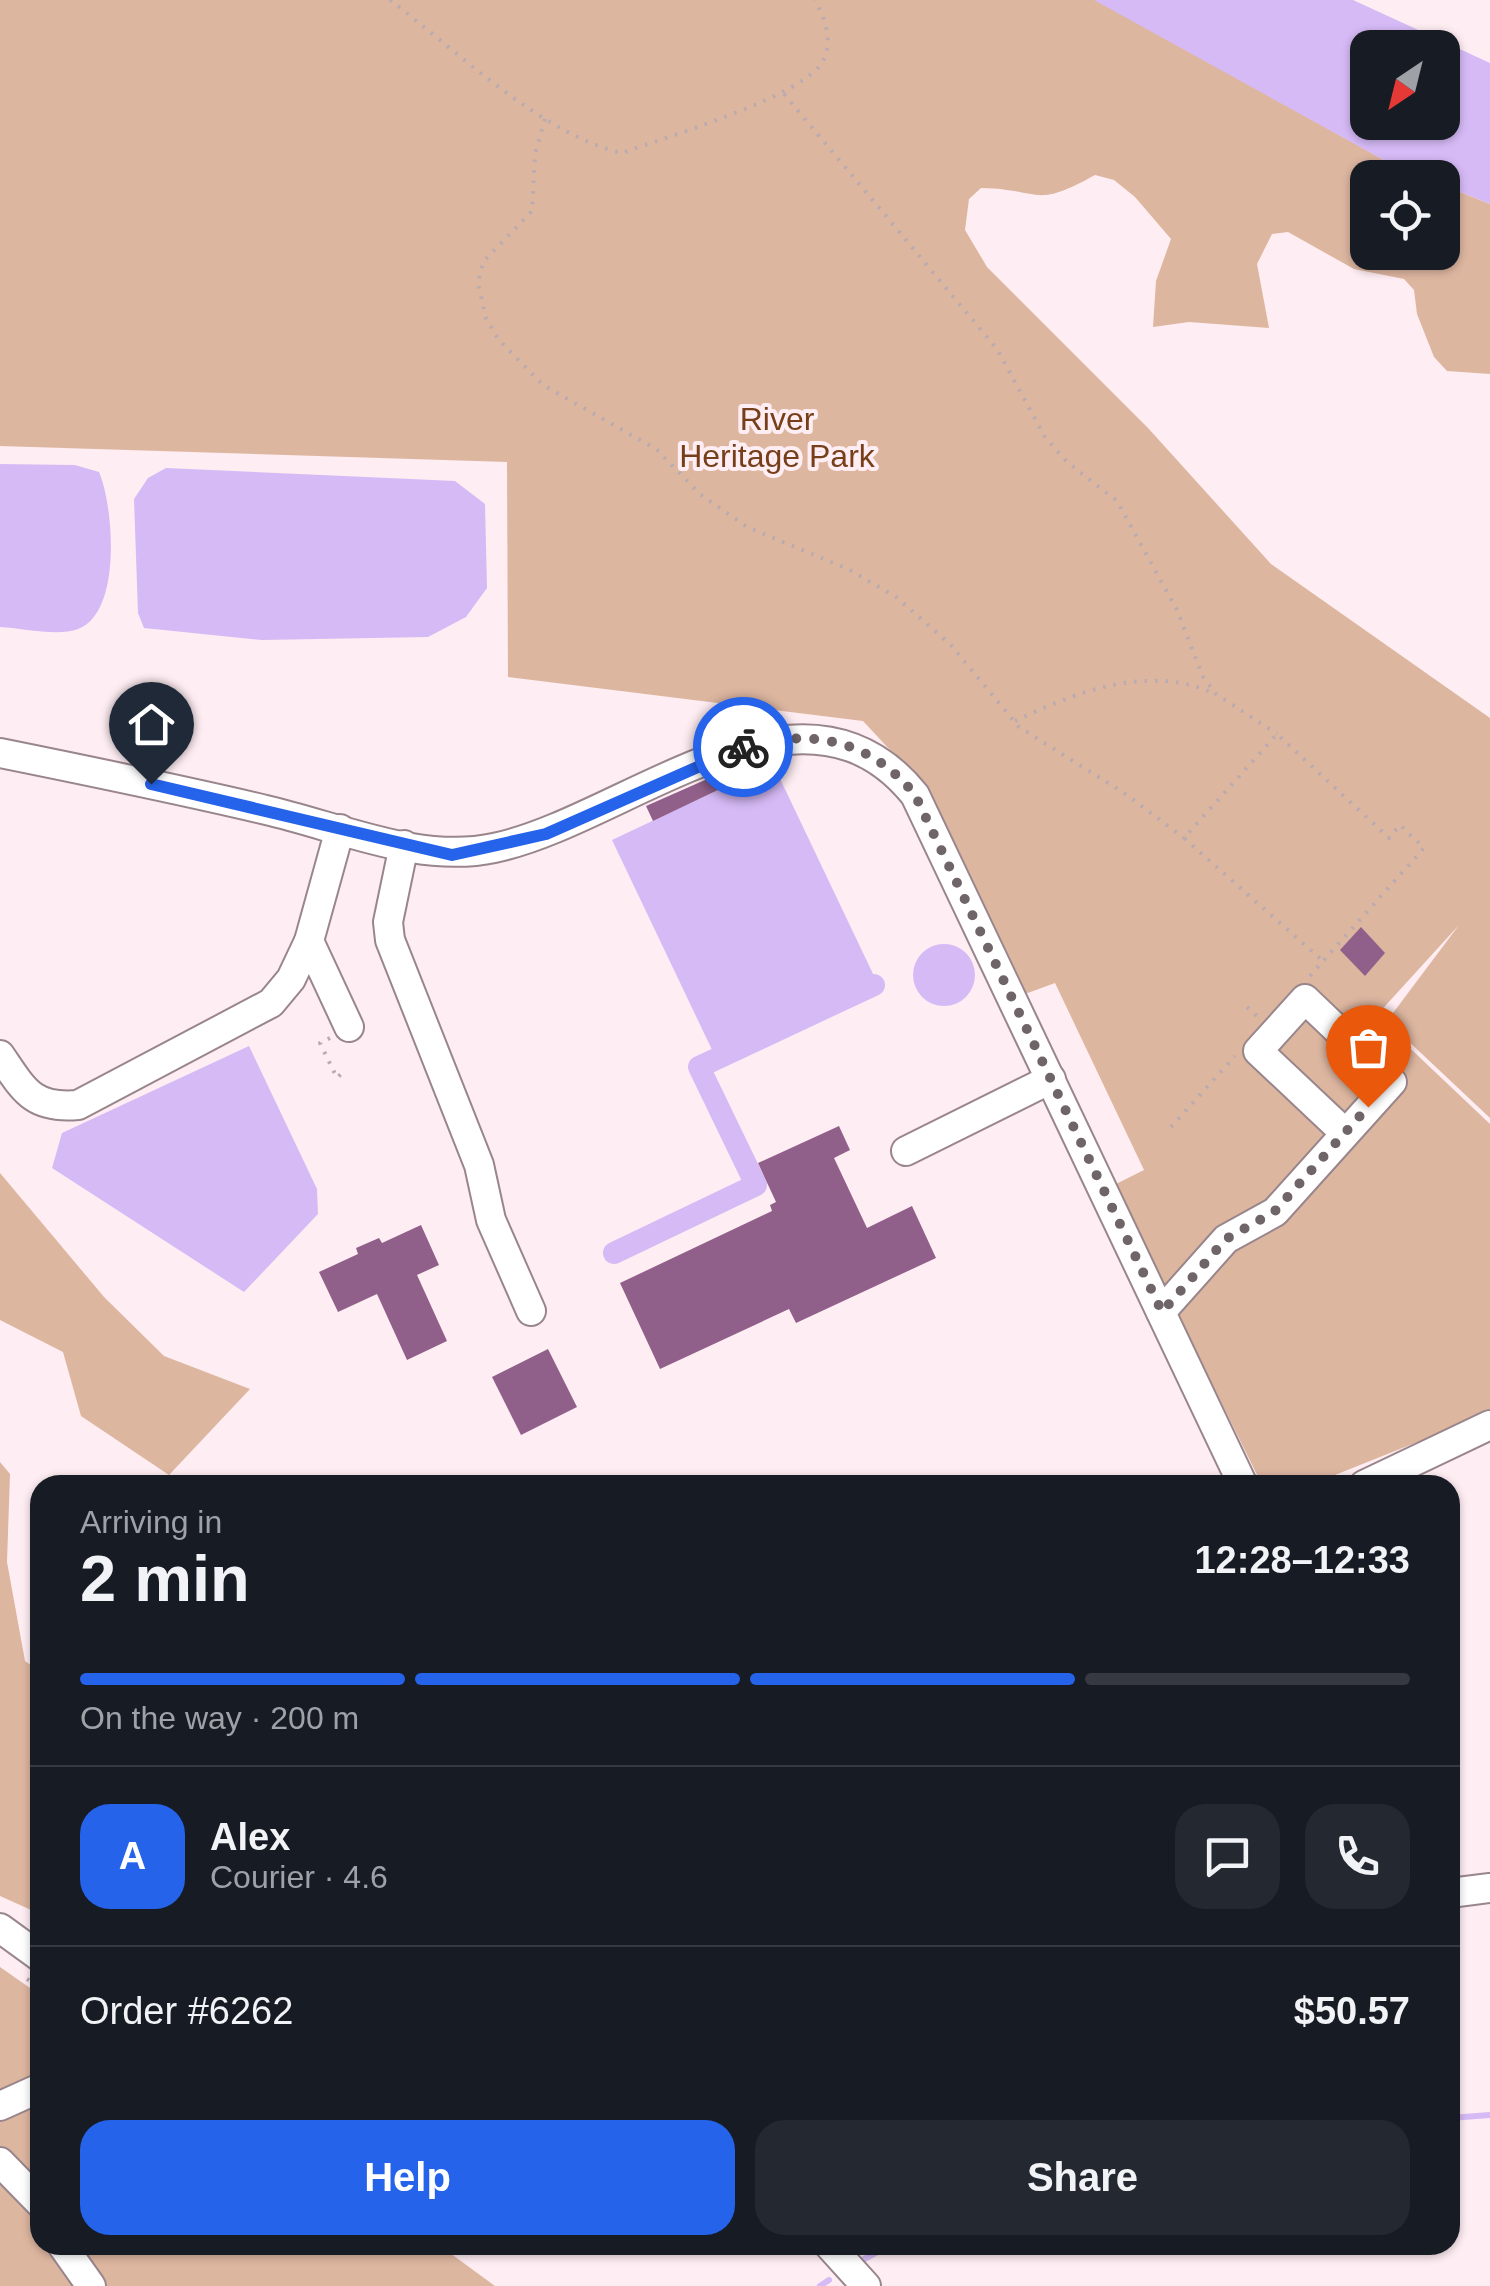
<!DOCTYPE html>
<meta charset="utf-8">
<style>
:root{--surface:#171b24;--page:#242831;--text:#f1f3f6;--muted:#9ea1a6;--line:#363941;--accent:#2563eb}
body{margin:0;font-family:Arial,sans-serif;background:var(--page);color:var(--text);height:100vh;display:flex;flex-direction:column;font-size:38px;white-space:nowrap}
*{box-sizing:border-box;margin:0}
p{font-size:32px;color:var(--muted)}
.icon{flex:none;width:55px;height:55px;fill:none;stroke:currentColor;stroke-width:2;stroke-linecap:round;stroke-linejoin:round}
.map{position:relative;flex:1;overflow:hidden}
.drawer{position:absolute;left:30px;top:1475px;width:1430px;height:780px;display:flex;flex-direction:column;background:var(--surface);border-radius:30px;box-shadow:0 2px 8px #0004}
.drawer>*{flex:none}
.needle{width:65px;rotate:215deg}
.tools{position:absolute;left:1350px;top:30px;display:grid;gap:20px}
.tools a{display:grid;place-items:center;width:110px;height:110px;border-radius:20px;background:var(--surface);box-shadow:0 2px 8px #0004;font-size:50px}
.pin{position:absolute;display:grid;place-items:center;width:85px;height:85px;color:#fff;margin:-102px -42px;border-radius:50% 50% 50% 0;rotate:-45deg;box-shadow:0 0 10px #0007}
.pin .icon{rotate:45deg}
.courier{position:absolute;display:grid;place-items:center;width:100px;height:100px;margin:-50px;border:8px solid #2563eb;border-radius:50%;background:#fff;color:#222;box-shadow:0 2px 12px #0007}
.headline em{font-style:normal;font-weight:800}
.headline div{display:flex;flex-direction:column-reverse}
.headline{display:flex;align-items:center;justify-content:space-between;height:170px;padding:0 50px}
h1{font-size:65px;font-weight:800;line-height:75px}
.bar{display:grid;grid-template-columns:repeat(4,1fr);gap:15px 10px;align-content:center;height:120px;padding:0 50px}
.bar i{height:12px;border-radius:8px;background:var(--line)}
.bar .active{background:var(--accent)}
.bar p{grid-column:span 4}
.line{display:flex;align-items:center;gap:25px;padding:0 50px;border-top:2px solid var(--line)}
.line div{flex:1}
.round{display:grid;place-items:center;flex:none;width:105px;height:105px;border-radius:30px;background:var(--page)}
.action{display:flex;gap:20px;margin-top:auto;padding:20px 50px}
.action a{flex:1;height:115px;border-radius:30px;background:var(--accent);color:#fff;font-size:40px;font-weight:800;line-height:115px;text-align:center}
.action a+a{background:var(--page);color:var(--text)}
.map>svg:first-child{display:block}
.green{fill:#ddb6a0}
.water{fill:#d6baf6;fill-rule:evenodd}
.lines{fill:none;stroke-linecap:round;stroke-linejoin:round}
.stream{stroke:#d6baf6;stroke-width:6}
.canal{stroke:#d6baf6;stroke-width:22}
.building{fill:#91608a}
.minor-casing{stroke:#99868c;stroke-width:32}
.path{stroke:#b9abaf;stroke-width:4;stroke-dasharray:2.5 8;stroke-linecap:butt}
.minor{stroke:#fff;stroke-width:28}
.done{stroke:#6f6468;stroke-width:10;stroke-dasharray:0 18}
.route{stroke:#2563eb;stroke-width:12}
.labels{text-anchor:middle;stroke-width:8;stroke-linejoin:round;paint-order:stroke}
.park-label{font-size:32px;fill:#773f19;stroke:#feedf2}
</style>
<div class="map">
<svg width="1490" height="2286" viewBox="0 0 1490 2286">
<rect width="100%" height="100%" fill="#feedf2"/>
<g class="green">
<path d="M0,0H1098L1391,164L1425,177L1368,178V252H1442L1443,185L1490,204V374L1447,371L1434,357L1417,314L1414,290L1404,279L1354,269L1288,232L1272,234L1257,264L1269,328L1189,322L1153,327L1156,281L1171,239L1135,197L1114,180L1095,175C1032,210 1042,189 981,188L969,199L965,230L987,267L1148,428L1271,564L1490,718V1118L1387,1021L1459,925L1376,1016L1490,1124V1413L1310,1485H1262L1114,1185L1144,1170L1055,983L1025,994L933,810L904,765L863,721L508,677L507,462L0,446Z"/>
<path d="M0,1173L104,1297L164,1356L250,1389L169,1475L81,1416L63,1352L0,1320Z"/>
<path d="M0,1462L10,1474L7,1562L25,1661L40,1671V1914L0,1896Z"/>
<path d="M0,1967L40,1995V2245H439L495,2286H0Z"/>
</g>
<g class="water">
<path d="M1094,0H1353L1490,63V204L1443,185L1442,178L1425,177L1391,164ZM1368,48H1442V122H1368Z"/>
<path d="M0,464L75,465L99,472C114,507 122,613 78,629C58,637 22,628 0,627Z"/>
<path d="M166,468L455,481L485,504L487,588L466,617L428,637L262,640L144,628L138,613L134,499L148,478Z"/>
<path d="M773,764L875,978L714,1054L612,840Z"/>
<circle cx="944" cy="975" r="31"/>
<path d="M249,1046L317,1189L318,1214L244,1292L52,1168L62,1133Z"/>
</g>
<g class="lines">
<g class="stream">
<path d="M1450,2118L1490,2115"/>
<path d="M859,2262L890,2245"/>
<path d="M820,2286L829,2280"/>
</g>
<path class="canal" d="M614,1253L756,1185L699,1067L874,985"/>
</g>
<g class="building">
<path d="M714,776L720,789L653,821L646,806Z"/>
<path d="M1361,927L1385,953L1365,976L1340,950Z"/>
<path d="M839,1126L850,1150L834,1158L867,1228L912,1206L936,1258L796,1323L789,1309L660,1369L620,1283L772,1211L770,1205L776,1202L758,1163Z"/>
<path d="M421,1225L439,1265L417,1275L447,1341L407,1360L377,1294L338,1312L319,1272L358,1254L356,1248L379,1238L382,1243Z"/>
<path d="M548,1349L577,1407L521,1435L492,1377Z"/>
</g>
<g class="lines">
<g class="minor-casing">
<g id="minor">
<path d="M0,753C89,771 178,789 266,810C340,827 419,864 494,848C625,821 802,654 915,795L1243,1485"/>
<path d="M340,829L309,941L349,1027"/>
<path d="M404,845L388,922L390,940L479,1165L491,1220L531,1311"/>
<path d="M0,1055C24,1090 32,1109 78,1105L271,1003L291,979L309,941"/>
<path d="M906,1151L1051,1079"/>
<path d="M1161,1312L1226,1239L1275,1212L1392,1082L1305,999L1258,1051L1345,1133"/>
<path d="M1364,1485L1490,1425"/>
<path d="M1450,1893L1490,1888"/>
<path d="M0,1928L40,1957"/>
<path d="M0,2106L40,2088"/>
<path d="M0,2162L40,2203"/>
<path d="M62,2245L91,2286"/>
<path d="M829,2245L866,2286"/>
</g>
</g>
<g class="path">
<path d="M390,0C456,50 542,135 622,153C662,138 808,96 824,59C833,39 824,17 815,0"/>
<path d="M784,94L997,349L1045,437L1067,462L1117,501L1177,610L1203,677L1216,694L1277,734"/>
<path d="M545,119L535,154L532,211L483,262L478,283L486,318L498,339L543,385L656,449L700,494L747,527L848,569L896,597L950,644L1019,727L1127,795L1184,838"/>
<path d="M1015,721C1075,692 1150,663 1215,694"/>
<path d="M1310,976L1323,961L1424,848L1400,825L1389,838L1277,734L1184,838L1323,961"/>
<path d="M1247,1007L1258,1017"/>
<path d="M330,1038L320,1043L337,1078L343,1072"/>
<path d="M1171,1127L1235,1056"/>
<path d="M27,1979L40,1987"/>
</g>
<use href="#minor" class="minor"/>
</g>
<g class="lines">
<path class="done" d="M743,747C810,728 870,739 915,795L1162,1312L1226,1239L1274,1212L1368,1107"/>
<path class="route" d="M151,784L452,855L546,834L743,747"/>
</g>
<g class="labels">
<g class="park-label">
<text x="777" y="430">River<tspan x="777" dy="37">Heritage Park</tspan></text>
</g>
</g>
</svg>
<div class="tools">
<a><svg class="needle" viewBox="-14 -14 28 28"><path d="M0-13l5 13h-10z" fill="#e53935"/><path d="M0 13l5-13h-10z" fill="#9ea1a6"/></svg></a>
<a><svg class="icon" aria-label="locate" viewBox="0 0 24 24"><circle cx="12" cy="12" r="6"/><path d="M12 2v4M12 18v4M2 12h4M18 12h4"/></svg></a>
</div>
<div class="pin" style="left:1368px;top:1107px;background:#ea580c"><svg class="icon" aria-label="bag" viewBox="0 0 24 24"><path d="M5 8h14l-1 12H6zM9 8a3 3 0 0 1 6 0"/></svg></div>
<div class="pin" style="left:151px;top:784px;background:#1f2937"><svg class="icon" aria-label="home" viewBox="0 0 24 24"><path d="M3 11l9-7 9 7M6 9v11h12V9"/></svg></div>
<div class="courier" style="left:743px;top:747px"><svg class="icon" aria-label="bike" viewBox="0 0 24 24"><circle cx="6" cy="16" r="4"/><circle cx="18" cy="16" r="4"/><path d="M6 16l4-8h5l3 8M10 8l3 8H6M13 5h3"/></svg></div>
<section class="drawer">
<div class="headline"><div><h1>2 min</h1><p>Arriving in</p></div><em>12:28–12:33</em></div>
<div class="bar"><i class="active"></i><i class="active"></i><i class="active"></i><i></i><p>On the way · 200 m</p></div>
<div class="line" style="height:180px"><b class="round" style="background:var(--accent);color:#fff">A</b><div><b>Alex</b><p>Courier · 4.6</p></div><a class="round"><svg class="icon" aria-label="chat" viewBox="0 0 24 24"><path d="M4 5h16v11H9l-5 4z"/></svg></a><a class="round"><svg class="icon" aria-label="phone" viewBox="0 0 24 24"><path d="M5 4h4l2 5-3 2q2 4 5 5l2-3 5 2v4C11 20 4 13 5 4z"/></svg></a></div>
<div class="line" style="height:130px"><div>Order #6262</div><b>$50.57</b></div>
<div class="action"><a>Help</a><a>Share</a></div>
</section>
</div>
